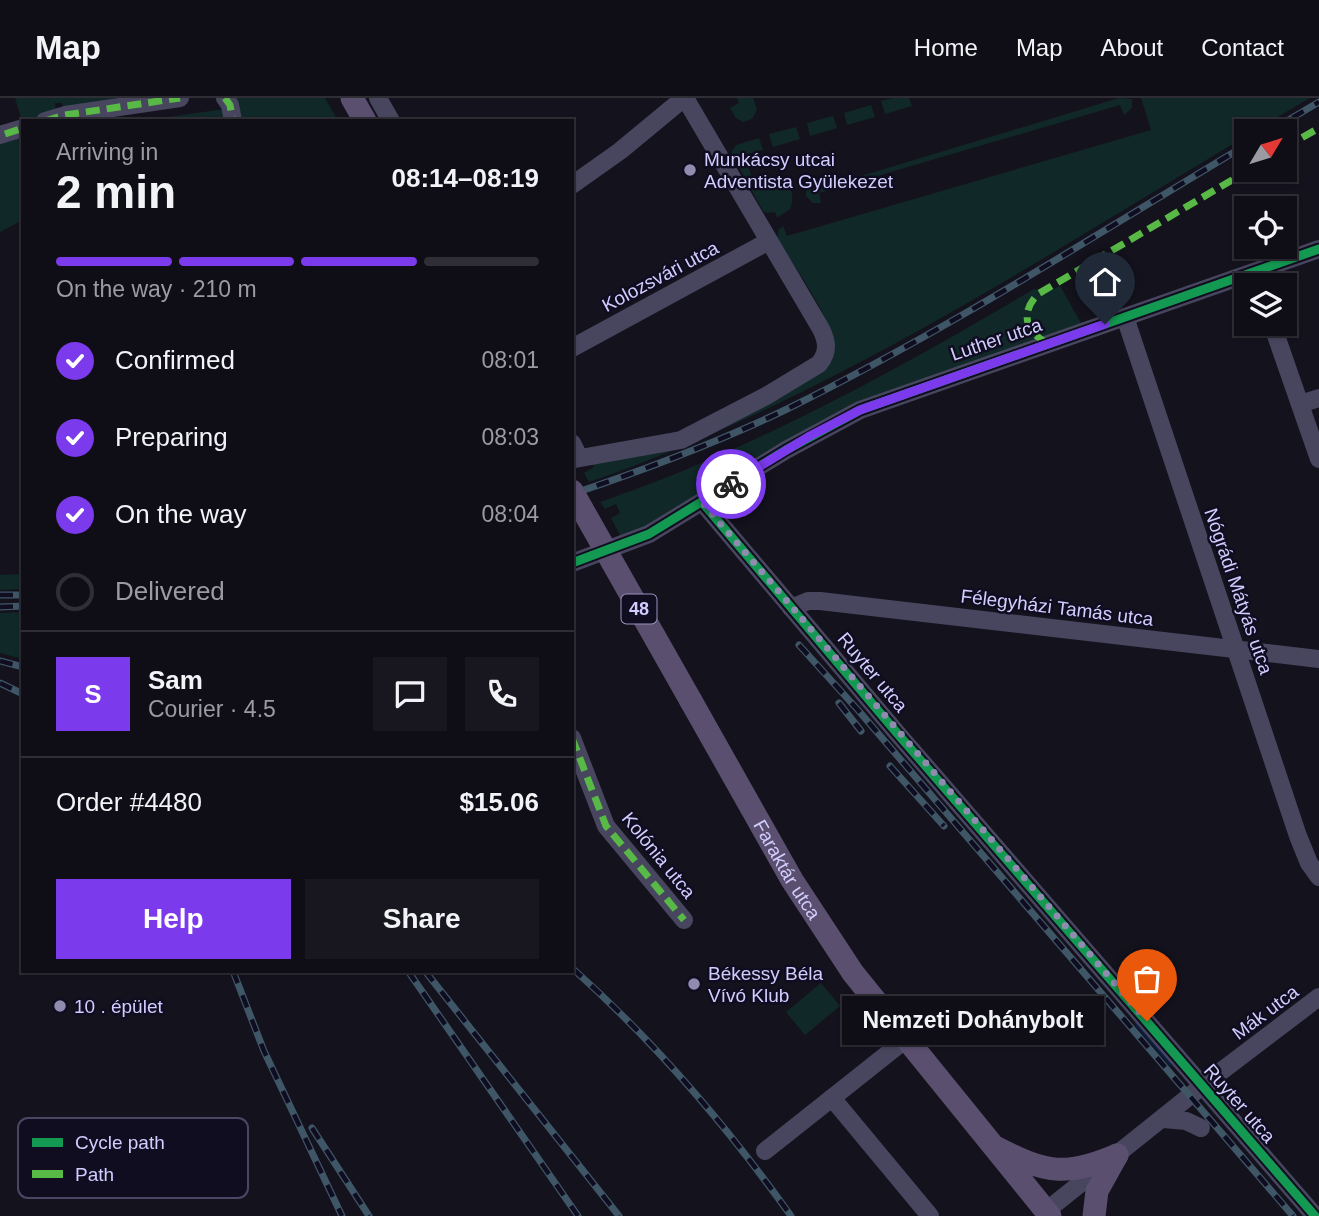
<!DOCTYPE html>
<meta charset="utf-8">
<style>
:root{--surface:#0f0e16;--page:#18171f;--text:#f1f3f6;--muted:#9b9ca1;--line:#2f2e35;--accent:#7c3aed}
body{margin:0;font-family:Helvetica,sans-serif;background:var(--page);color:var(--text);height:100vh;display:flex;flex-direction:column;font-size:26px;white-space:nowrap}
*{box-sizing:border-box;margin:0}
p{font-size:23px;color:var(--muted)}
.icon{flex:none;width:38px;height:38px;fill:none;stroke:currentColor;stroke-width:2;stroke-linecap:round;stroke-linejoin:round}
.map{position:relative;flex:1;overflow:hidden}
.side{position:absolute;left:21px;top:21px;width:553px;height:854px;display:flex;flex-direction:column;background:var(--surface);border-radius:0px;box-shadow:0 2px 5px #0004,0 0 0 2px var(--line)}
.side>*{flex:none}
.needle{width:46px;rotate:52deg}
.tools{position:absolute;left:1234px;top:21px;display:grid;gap:14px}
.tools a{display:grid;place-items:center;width:63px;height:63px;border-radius:0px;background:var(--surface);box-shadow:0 2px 5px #0004,0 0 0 2px var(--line);font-size:35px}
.pin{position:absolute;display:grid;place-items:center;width:60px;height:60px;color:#fff;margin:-72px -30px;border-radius:50% 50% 50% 0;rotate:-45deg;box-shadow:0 0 7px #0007}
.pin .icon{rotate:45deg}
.courier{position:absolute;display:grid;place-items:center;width:70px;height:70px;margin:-35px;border:5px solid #7c3aed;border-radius:50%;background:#fff;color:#222;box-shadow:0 2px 9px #0007}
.bubble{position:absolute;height:49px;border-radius:0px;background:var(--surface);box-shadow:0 2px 5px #0004,0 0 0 2px var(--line);font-size:23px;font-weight:700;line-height:49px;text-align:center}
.summary em{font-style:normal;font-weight:700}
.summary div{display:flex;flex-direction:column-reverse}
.summary{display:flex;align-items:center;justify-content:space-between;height:119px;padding:0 35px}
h1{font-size:46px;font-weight:700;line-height:52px}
.bar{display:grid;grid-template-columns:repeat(4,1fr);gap:10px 7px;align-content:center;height:84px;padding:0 35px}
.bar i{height:9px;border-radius:5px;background:var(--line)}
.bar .selected{background:var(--accent)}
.bar p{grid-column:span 4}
.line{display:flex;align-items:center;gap:18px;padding:0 35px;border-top:2px solid var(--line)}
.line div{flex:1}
.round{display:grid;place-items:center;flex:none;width:74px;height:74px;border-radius:0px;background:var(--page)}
ol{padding:0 35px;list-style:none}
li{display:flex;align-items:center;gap:21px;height:77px}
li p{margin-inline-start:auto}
li .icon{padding:7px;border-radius:50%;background:var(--accent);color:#fff;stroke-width:4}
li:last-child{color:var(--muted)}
li i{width:38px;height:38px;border:4px solid var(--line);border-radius:50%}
.button{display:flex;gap:14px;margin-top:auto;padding:14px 35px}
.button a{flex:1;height:80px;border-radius:0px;background:var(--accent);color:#fff;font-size:28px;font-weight:700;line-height:80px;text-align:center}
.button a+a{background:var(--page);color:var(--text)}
header{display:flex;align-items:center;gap:42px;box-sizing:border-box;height:98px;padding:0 35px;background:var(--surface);border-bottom:2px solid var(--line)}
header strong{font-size:33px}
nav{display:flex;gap:38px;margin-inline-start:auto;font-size:24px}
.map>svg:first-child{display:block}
.green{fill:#112828}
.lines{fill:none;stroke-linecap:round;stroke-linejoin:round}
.stream{stroke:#0b1e40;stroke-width:4.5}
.minor{stroke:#47465e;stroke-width:18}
.major{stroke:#5b4f6f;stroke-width:23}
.rail-casing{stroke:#3f5667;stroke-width:7}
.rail{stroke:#100d21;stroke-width:4.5;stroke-dasharray:13;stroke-linecap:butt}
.major-bridge{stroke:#5b4f6f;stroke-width:23}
.quiet{stroke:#58b947;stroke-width:7;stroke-dasharray:14 7;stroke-linecap:butt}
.cycleway-casing{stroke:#100d21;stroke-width:13}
.cycleway{stroke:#139951;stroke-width:9}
.done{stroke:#908cb0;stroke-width:7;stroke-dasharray:0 12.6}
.route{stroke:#7c3aed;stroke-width:9}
.poi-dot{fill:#908cb0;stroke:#100d21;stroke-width:2.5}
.labels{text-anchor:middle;stroke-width:5;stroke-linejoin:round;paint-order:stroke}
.shield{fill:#100d21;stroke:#9893bc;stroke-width:2}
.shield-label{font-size:18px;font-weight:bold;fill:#d2cdff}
.poi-label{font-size:19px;fill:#d2cdff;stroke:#100d21;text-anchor:start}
.street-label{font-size:19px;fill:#d2cdff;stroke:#100d21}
.key{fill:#100d21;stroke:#4a4764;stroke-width:2}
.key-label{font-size:19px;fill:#d2cdff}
</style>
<header>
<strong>Map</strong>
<nav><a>Home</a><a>Map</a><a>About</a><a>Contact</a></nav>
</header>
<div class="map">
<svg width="1319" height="1118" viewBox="0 0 1319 1118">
<rect width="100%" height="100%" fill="#14121d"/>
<g class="green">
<path d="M15,0H121L63,9L62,5H55L56,15L22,23Z"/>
<path d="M232,0H325L338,23H239Z"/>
<path d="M737,0H753L757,12L752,21L743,24L736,20L730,10L739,5Z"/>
<path d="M893,0H909L912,8L885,16L881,3Z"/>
<path d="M1119,0L1132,1V10L1124,17L1120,7L819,95L821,105H813L806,98V89L815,82L818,91Z"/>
<path d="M1141,0H1310L1254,33H1246V38C1034,165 824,303 589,384L584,375L594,369L591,363L683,346L832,262C844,234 792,166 777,141L779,131L783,128L787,138L1151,32Z"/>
<path d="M871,7L875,19L847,27L844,15Z"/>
<path d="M225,11L227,23H139Z"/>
<path d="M833,18L837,30L810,38L807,25Z"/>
<path d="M796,29L800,41L773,49L769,36Z"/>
<path d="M23,40V122L0,134V41Z"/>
<path d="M759,40L763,52L745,57L754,87L782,80C792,86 795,101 790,111L777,120L775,114L767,115L763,113L731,55L736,47Z"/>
<path d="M1060,188L1082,227L951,273L646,431L622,441L611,420L620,415L616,406L605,411L600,404C754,351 895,273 1034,191L1047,194Z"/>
<path d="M23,476V491L0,492V477Z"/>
<path d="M23,514V561L0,555V515Z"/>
<path d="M821,885L840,908L805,937L786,914Z"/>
</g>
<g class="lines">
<path class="stream" d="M1137,926L1171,966"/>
<g class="minor">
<path d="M225,0L230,7L233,23"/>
<path d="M378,0L391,23"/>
<path d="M45,23L65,17L180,0"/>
<path d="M0,37L23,30"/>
<path d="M572,87L620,53L684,0"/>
<path d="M1125,219L1298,738L1309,765L1319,779"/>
<path d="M1272,226L1319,361"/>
<path d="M572,250L769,143"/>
<path d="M1300,306L1319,300"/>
<path d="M572,345L576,353L575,361L681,342L766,298L819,266C829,254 827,243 821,231L685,0"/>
<path d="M702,404L897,635L1315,1118"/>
<path d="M572,465L649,436L786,352L860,312L1319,151"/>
<path d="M791,510L808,503H820L1319,561"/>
<path d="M572,640L606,728L684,822"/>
<path d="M832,1000L930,1118"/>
<path d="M1163,1021L1186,1023L1201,1030"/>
<path d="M765,1053L905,942"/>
<path d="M1046,1113L1211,981L1319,899"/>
</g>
<g class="major">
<path d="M352,0L365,23"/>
<path id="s1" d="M691,603L792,782L853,875L1050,1118"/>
<path d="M997,1050C1046,1075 1066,1079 1117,1057"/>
<path d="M1094,1118L1097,1093L1117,1057"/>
</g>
<g class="rail-casing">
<g id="rail">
<path d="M1270,33L1319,4"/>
<path d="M572,396C644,372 716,345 785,312C944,234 1094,138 1246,47"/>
<path d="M0,497H23"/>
<path d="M0,509L23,508"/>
<path d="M799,547L858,612L1293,1118"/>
<path d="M0,563L23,569"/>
<path d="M0,585L23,596"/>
<path d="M839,605L861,633"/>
<path d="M890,668L944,728"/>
<path d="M572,870C655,944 727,1028 791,1118"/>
<path d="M233,873L264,953L342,1118"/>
<path d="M408,873L578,1118"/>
<path d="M425,873L619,1118"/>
<path d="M312,1030L369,1118"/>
</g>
</g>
<use href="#rail" class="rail"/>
<path class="major-bridge" d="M572,393L691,603"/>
<g class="quiet">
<path d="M225,0L230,7L233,23"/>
<path d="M45,23L65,17L180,0"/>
<path d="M5,36L23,30"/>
<path d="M1284,50L1319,30"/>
<path d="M1048,245C1025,235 1020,214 1038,196L1249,72"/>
<path d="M572,640L606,728L684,822"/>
</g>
<g class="cycleway-casing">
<g id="cycleway">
<path d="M702,404L897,635L1315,1118"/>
<path d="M572,465L649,436L786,352L860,312L1319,151"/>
</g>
</g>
<use href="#cycleway" class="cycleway"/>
</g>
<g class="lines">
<path class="done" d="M731,386L702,404L1147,923"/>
<path class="route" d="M731,386L808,339L860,312L1105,226"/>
</g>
<g class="poi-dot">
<circle cx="690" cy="72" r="7"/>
<circle cx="694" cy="886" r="7"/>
<circle cx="60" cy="908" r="7"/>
</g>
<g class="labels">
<rect class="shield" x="621.5" y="496.5" width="35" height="29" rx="5"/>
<g class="shield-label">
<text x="639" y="517">48</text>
</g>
<g class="poi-label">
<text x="704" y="68">Munkácsy utcai<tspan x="704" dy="22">Adventista Gyülekezet</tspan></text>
<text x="708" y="882">Békessy Béla<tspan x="708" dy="22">Vívó Klub</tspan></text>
<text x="74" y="915">10 . épület</text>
</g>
<g class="street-label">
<text transform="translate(660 178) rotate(-28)" y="7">Kolozsvári utca</text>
<text transform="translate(996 241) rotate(-19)" y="7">Luther utca</text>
<text transform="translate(1239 493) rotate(71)" y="7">Nógrádi Mátyás utca</text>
<text transform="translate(1057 509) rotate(7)" y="7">Félegyházi Tamás utca</text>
<text transform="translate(873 574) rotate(50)" y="7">Ruyter utca</text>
<text transform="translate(659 757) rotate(51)" y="7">Kolónia utca</text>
<text dy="7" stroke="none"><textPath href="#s1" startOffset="194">Faraktár utca</textPath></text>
<text transform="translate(1265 914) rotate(-37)" y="7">Mák utca</text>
<text transform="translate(1240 1005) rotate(49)" y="7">Ruyter utca</text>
</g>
</g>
<rect x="18" y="1020" width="230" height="80" rx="10" class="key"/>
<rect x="32" y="1040" width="31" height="9" fill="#139951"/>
<rect x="32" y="1072" width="31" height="8" fill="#58b947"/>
<g class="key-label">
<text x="75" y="1051">Cycle path</text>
<text x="75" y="1083">Path</text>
</g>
</svg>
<div class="tools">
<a><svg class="needle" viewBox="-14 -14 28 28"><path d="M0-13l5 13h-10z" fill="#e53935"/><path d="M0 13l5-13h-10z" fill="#9b9ca1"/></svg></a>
<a><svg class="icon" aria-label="locate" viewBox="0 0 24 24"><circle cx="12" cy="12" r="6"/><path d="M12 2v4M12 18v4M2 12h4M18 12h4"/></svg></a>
<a><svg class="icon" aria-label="layers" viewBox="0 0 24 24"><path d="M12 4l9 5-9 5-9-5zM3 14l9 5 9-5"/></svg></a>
</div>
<div class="pin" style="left:1147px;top:923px;background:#ea580c"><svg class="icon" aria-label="bag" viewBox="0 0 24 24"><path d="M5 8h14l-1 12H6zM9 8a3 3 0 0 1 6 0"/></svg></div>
<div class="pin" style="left:1105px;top:226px;background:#1f2937"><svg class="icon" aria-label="home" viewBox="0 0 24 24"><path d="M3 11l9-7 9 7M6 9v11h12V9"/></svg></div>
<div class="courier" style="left:731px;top:386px"><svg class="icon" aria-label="bike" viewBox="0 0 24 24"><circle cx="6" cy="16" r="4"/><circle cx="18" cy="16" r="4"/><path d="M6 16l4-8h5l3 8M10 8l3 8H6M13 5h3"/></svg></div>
<div class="bubble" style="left:842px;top:898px;width:262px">Nemzeti Dohánybolt</div>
<section class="side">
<div class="summary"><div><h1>2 min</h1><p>Arriving in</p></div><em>08:14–08:19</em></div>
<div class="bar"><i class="selected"></i><i class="selected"></i><i class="selected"></i><i></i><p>On the way · 210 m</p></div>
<ol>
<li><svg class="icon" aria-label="check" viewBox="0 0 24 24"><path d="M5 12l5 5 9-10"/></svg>Confirmed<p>08:01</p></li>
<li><svg class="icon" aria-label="check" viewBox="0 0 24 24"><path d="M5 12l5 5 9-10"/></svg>Preparing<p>08:03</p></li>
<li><svg class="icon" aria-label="check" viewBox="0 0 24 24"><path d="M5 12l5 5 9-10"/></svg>On the way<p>08:04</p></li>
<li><i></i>Delivered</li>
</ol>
<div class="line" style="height:126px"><b class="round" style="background:var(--accent);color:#fff">S</b><div><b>Sam</b><p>Courier · 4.5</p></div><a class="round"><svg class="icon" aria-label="chat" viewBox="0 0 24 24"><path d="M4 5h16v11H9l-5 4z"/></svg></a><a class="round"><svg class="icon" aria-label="phone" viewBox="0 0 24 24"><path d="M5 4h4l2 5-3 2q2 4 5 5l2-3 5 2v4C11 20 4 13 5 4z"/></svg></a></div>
<div class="line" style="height:91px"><div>Order #4480</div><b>$15.06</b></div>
<div class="button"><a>Help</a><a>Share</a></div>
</section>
</div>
